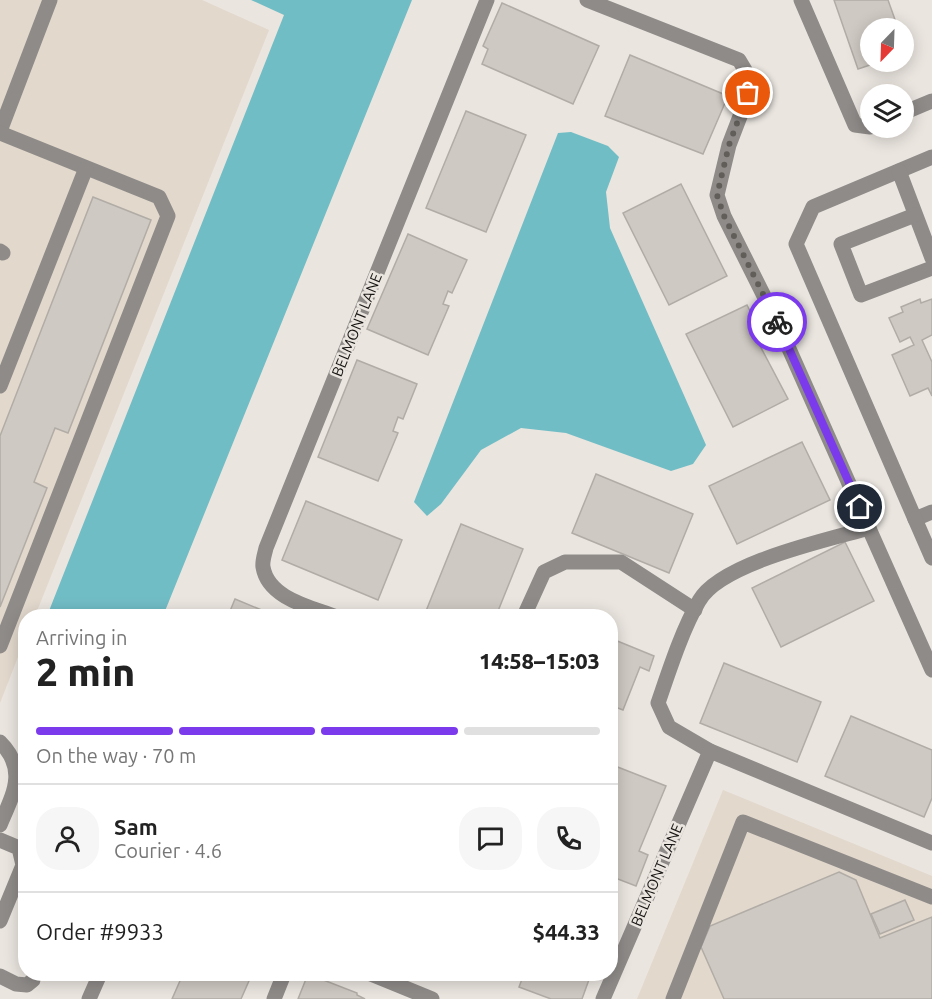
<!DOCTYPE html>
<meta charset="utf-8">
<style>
:root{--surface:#fff;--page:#f6f6f6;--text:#222;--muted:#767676;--line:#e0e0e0;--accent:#7c3aed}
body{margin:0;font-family:Ubuntu,sans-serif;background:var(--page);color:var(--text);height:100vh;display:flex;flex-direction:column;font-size:22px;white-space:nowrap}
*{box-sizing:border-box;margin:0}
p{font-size:20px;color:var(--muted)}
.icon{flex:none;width:33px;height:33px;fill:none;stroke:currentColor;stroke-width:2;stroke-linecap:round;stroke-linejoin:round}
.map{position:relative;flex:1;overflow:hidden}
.sheet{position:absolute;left:18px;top:609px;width:600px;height:372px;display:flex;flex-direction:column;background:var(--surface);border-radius:24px;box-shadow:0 3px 15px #0003}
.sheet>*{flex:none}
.needle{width:39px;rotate:203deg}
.fabs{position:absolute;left:860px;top:18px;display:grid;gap:12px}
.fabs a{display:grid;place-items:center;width:54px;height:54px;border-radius:50%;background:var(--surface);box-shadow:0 3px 15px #0003;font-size:30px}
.pin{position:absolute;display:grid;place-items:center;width:51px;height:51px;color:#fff;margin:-26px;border:3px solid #fff;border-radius:50%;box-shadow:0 2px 6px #0007}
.courier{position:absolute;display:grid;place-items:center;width:60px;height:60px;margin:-30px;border:4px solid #7c3aed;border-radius:50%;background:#fff;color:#222;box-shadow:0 2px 8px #0007}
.head em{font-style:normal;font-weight:800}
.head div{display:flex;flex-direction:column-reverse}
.head{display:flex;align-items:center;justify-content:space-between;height:102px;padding:0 18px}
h1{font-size:39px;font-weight:800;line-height:45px}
.bar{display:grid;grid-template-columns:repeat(4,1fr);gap:9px 6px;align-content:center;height:72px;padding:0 18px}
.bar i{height:8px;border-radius:4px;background:var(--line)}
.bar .selected{background:var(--accent)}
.bar p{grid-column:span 4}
.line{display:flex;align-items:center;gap:15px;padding:0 18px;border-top:2px solid var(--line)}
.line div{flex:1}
.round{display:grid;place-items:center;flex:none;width:63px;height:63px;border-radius:24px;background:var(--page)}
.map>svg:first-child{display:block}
.built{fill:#e2d8cc}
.water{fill:#71bdc6}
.building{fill:#cfc9c3;stroke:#b1aca6;stroke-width:1.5}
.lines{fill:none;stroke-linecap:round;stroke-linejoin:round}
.minor{stroke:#8e8b89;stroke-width:15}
.done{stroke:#615e5a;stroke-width:6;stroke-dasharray:0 10.8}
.route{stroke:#7c3aed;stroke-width:8}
.labels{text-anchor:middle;stroke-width:5;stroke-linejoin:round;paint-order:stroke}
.street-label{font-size:15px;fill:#171513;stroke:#eae5df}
</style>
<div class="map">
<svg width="932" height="999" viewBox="0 0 932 999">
<rect width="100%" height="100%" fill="#eae5df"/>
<g class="built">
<path d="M0,0H202L269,30L35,616H26L25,639L0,703Z"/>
<path d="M723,790L932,876V999H637Z"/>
</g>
<g class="water">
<path d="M251,0H412L163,616H47L284,15Z"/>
<path d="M571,132L608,146L619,157L606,192L610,228L706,445L693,464L671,471L566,433L521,428L481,450L441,504L427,516L414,502L558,133Z"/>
</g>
<g class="building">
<path d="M834,0H888L898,28H870V62H879L858,69Z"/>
<path d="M502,3L599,46L573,104L482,64L488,49L483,46Z"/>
<path d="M630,55L728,96L703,154L605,116Z"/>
<path d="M466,111L526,135L486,232L426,208Z"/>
<path d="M681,184L727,276L669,305L623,213Z"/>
<path d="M93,197L151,220L68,433L55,428L34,482L47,488L0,607V436Z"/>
<path d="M408,234L467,260L452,293L448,291L443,304L449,306L428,355L367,329Z"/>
<path d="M920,299L921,303L932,299V335L922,340L932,362V396L928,388L910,396L892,355L914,345L910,337L900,342L889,318L903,312L901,307Z"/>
<path d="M747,305L764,339L758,342L788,399L733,427L686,334Z"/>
<path d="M357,360L417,384L403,419L398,417L393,431L398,433L378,481L318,457Z"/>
<path d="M802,442L830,500L737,544L709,486Z"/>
<path d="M596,474L693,514L669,573L572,533Z"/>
<path d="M306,501L402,540L378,600L282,560Z"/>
<path d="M461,524L523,549L496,616H424Z"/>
<path d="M845,542L874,601L781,647L752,588Z"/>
<path d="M235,599L276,616H228Z"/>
<path d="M610,638L654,656L649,671L640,667L623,710L610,705Z"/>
<path d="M724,663L821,702L797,762L700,723Z"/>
<path d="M851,716L932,750V798L924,817L825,776Z"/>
<path d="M610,764L666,786L639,851L648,855L636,886L610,876Z"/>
<path d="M839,872L856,880L880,938L932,917V999H724L701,947L710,926Z"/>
<path d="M905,900L914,920L880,934L871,914Z"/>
<path d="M183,974H252L241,999H172Z"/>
<path d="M308,974L357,993V995L365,999H298Z"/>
<path d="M524,974H591L582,999H551L519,987Z"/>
</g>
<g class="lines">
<g class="minor">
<path d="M587,0L739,60L748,75L749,93L729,145L717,195L724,216L778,324L932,670"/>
<path d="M801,0L855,125L870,127"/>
<path d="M903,113L932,101"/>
<path d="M0,131L50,0"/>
<path d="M0,133L159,197L168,216L0,646"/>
<path d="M932,157L813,207L796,244L915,519L932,512"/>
<path d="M899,171L932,258"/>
<path d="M915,215L841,244L861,295L932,268"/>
<path d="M0,251L3,253"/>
<path d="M0,386L86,168"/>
<path d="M915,519L932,558"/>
<path d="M869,528C827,540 720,563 699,601C682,630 669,671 658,703L669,727L710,751L932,843"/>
<path d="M334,616C310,607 268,598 263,567C262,561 265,553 266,548L487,0"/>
<path d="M524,616L544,572L565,562H621L695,610"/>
<path d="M0,742C28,770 13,794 0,825"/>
<path d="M0,840L19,848L23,865L0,921"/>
<path d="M371,974L432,999"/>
<path d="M0,976L16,984L27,985L33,980"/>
<path d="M89,999L100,974"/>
<path d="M274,999L284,974"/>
<path d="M603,999L710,751"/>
<path d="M673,999L743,822L932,897"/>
</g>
</g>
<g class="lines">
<path class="done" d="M748,93L729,145L717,195L724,216L777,322"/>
<path class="route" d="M777,322L860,507"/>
</g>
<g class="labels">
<g class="street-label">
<text transform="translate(357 325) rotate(-68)" y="5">BELMONT LANE</text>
<text transform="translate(657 875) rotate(-67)" y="5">BELMONT LANE</text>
</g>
</g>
</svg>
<div class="fabs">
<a><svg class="needle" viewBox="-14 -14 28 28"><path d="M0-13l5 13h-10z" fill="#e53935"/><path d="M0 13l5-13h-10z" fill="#767676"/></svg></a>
<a><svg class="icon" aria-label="layers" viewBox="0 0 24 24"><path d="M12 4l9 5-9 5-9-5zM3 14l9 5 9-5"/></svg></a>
</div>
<div class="pin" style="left:748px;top:93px;background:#ea580c"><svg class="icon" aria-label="bag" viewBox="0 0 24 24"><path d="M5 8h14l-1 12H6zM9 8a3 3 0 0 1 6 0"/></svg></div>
<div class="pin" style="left:860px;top:507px;background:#1f2937"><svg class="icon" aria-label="home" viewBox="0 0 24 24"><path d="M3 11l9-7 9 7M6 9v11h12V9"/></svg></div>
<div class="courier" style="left:777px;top:322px"><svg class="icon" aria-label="bike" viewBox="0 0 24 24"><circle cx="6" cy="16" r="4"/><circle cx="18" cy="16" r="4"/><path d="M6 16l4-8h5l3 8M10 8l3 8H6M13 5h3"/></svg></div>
<section class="sheet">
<div class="head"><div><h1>2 min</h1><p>Arriving in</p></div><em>14:58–15:03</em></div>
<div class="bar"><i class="selected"></i><i class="selected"></i><i class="selected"></i><i></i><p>On the way · 70 m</p></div>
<div class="line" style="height:108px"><a class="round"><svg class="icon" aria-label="person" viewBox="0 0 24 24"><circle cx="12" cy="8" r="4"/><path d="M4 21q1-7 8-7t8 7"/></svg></a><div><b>Sam</b><p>Courier · 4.6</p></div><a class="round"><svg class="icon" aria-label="chat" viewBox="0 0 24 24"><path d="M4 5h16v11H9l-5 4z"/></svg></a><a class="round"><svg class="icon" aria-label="phone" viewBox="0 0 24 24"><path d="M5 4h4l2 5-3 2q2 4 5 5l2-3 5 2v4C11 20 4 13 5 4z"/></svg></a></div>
<div class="line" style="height:78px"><div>Order #9933</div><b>$44.33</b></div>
</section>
</div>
